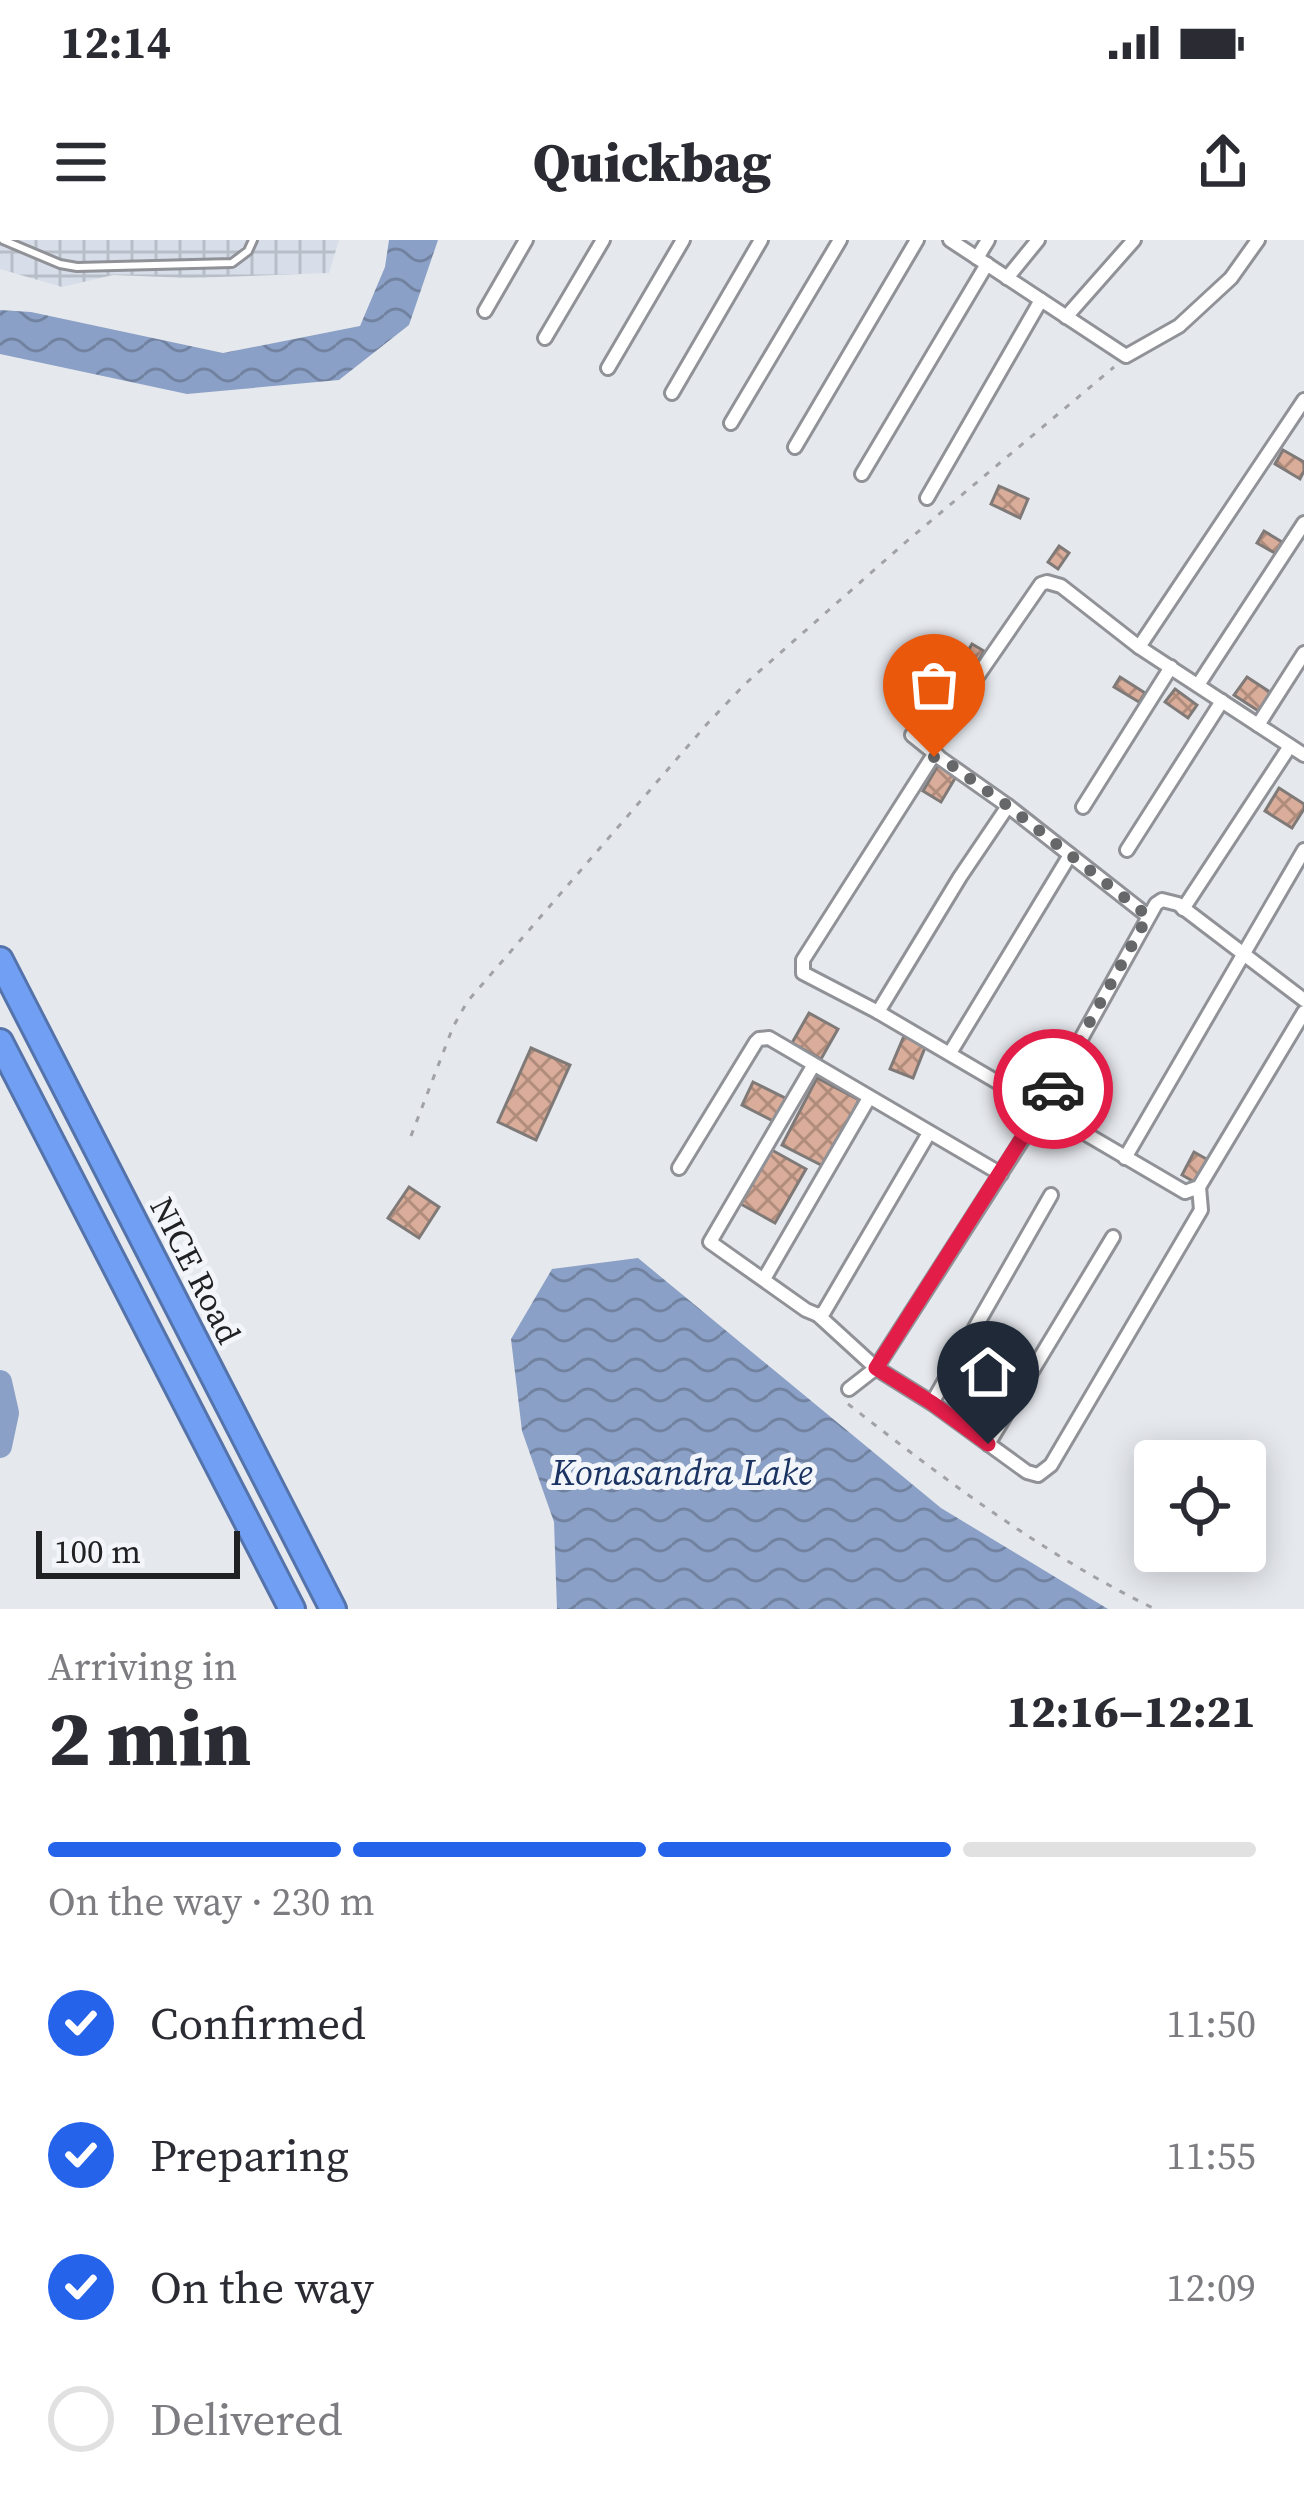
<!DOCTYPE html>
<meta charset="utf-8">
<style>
:root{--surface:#fff;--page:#f2f2f3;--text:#2b2b33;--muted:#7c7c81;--line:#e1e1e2;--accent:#2563eb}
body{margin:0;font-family:"Source Serif 4",serif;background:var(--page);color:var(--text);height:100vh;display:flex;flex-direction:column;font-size:45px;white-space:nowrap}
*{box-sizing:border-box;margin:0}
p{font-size:39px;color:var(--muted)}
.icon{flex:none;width:66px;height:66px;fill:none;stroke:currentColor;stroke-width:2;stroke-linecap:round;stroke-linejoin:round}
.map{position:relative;height:1369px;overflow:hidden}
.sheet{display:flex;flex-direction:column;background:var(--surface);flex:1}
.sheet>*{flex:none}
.controls{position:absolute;left:1134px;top:1200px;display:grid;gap:24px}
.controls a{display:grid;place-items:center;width:132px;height:132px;border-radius:12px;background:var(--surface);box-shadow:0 6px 30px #0003;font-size:60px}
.scale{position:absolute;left:36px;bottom:30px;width:204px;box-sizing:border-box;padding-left:12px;border:6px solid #202122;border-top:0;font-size:33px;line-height:42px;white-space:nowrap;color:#202122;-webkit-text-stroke:9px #f2f5fa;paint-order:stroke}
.pin{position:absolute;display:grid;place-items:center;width:102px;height:102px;color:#fff;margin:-123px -51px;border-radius:50% 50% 50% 0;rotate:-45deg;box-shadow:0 0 12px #0007}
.pin .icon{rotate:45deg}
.courier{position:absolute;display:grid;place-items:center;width:120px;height:120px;margin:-60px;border:9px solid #e11d48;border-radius:50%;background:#fff;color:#222;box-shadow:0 3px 15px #0007}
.summary em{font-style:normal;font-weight:800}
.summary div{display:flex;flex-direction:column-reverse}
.summary{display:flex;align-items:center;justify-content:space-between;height:204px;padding:0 48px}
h1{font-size:78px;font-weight:800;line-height:90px}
.bar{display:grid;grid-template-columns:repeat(4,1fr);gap:18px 12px;align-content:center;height:144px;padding:0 48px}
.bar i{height:15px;border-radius:9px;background:var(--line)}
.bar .current{background:var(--accent)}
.bar p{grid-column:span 4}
ol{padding:0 48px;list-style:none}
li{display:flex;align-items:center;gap:36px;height:132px}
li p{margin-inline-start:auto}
li .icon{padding:12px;border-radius:50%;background:var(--accent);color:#fff;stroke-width:4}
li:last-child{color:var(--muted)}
li i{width:66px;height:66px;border:6px solid var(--line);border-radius:50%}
.status{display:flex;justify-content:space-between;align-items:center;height:84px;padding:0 60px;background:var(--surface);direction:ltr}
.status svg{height:33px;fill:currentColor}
header{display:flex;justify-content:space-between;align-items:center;height:156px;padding:0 48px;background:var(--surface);font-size:54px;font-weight:800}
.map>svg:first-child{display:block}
.industrial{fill:url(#industrial-grid)}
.water{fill:url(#water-waves)}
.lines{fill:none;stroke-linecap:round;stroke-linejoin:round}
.river{stroke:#8ba0c6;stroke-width:24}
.building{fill:url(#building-cross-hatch);stroke:#7f7a78;stroke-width:3}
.lane-casing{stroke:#909297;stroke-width:12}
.street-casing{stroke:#909297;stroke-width:18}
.highway-casing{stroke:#5473aa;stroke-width:30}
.path{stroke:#a0a2a6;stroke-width:3;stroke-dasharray:6 9;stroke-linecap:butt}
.lane{stroke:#fff;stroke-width:6}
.street{stroke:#fff;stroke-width:12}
.highway{stroke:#709ff4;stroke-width:24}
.done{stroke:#656769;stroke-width:12;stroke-dasharray:0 21.6}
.route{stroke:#e11d48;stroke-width:15}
.labels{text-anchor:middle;stroke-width:10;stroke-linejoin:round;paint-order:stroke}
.street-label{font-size:33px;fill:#202122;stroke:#f2f5fa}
.water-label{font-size:36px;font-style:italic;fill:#1a3363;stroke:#f2f5fa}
</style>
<div class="status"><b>12:14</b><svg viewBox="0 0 49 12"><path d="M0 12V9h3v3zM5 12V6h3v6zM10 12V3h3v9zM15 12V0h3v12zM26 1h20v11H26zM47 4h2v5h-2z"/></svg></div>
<header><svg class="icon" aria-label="menu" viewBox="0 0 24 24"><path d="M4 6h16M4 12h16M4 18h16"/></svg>Quickbag<svg class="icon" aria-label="share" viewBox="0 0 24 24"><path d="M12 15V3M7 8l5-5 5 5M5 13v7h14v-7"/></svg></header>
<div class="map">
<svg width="1304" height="1369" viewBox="0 0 1304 1369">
<defs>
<pattern id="industrial-grid" width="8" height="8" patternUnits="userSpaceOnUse" patternTransform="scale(3)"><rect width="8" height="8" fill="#d7dee9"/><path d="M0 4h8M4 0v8" fill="none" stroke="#b8bec8"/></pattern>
<pattern id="water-waves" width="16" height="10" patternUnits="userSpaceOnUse" patternTransform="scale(3)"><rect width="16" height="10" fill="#8ba0c6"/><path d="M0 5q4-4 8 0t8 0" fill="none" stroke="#7182a0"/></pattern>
<pattern id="building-cross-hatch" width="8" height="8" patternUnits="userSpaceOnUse" patternTransform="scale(3)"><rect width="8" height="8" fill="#daac9a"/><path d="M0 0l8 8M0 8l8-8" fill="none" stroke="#b08c7d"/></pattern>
</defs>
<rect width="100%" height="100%" fill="#e5e8ed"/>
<path class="industrial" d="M0,0H339L329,33L190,38L113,35L62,47L0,29Z"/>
<g class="water">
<path d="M389,0H438L409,85L339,140L187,154L0,114V70L31,72L223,113L360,86L385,27Z"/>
<path d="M638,1018L941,1268L1108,1369H557L554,1282L522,1191L511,1099L552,1029Z"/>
</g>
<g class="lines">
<path class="river" d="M0,1142L7,1173L0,1206"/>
</g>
<g class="building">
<path d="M1283,210L1304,222V231L1300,239L1275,224Z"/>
<path d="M999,246L1028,259L1020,278L991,264Z"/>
<path d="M1264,291L1287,305L1280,316L1257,303Z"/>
<path d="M1059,306L1069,313L1058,329L1048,322Z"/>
<path d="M972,404L984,411L975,428L962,421Z"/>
<path d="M1120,437L1145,453L1139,462L1114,447Z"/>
<path d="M1247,437L1273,454L1260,472L1234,455Z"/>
<path d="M1175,449L1197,465L1188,478L1165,462Z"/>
<path d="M939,524L957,535L941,562L923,551Z"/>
<path d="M1279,548L1304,564V569L1292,588L1265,571Z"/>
<path d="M809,773L838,789L821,819L792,803Z"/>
<path d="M904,796L926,805L913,838L890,829Z"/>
<path d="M531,808L570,825L536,900L498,882Z"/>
<path d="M817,838L859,860L825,927L782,905Z"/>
<path d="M753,842L787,859L775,882L742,865Z"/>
<path d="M770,909L806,929L775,983L739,963Z"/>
<path d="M1194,912L1210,921L1198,944L1182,935Z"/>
<path d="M409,947L439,967L419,998L388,978Z"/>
</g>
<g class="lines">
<g class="lane-casing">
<path id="lane" d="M3,0L60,24L77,27L232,23L248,11L253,0"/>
</g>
<g class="street-casing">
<g id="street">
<path d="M950,0L1126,116L1179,86L1231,38L1258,0"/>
<path d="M977,18L988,0"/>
<path d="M1007,38L1038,0"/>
<path d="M485,71L526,0"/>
<path d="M1066,77L1134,0"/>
<path d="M545,98L603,0"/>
<path d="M608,128L683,0"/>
<path d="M672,153L761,0"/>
<path d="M731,183L840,0"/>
<path d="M795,207L917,0"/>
<path d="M862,234L987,24"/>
<path d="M927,258L1041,60"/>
<path d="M1139,407L1304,160"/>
<path d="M1198,445L1304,283"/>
<path d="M961,460L1041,344L1047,342L1061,346L1139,407L1304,515"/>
<path d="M1258,485L1304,413"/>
<path d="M912,495L938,516"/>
<path d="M1083,567L1171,427"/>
<path d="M1127,610L1222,461"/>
<path d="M1183,669L1290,506"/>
<path d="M1148,676L1008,566L937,516L931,519L803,720V733L878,772L1185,952L1199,947L1304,772"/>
<path d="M878,772L960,637L1008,566"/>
<path d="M950,813L1070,615"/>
<path d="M813,826L710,1002L806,1070L818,1075L824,1072L929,893"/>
<path d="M1125,918L1304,610"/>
<path d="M679,928L756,802L759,799L769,798L1001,934"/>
<path d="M764,1039L869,858"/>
<path d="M818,1075L876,1128L932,1163L1027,1232L1038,1235L1051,1225L1201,970L1199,947"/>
<path d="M849,1149L876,1128L1042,869L1156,664L1162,660L1178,664L1304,760"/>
<path d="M932,1163L1051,955"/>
<path d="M988,1204L1113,997"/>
</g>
</g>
<g class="highway-casing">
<g id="highway">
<path d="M0,720L333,1369"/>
<path d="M0,802L292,1369"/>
</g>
</g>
<g class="path">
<path d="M411,896L453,787L467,762L707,484L745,444L907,301L1114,127"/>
<path d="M848,1164C944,1239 1044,1315 1155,1369"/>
</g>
<use href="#lane" class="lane"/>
<use href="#street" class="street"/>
<use href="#highway" class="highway"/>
</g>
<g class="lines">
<path class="done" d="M934,517H940L1008,566L1148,676L1053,849"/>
<path class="route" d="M988,1204L932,1163L876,1128L1053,849"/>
</g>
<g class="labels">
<g class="street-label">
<text transform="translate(196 1030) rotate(63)" y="12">NICE Road</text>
</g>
<g class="water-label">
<text x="682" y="1245">Konasandra Lake</text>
</g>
</g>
</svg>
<div class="controls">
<a><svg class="icon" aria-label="locate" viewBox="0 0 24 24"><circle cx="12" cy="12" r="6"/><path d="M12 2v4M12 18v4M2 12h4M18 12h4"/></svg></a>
</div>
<div class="scale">100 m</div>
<div class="pin" style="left:934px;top:517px;background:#ea580c"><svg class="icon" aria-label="bag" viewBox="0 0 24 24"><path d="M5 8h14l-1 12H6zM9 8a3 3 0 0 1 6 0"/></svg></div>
<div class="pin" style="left:988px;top:1204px;background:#1f2937"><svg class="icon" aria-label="home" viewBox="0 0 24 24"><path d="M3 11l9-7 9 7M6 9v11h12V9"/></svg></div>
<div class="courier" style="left:1053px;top:849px"><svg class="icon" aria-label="car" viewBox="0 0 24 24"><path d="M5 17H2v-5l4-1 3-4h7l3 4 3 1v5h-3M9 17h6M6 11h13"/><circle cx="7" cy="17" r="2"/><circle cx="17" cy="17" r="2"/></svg></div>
</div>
<section class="sheet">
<div class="summary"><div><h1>2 min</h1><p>Arriving in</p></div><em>12:16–12:21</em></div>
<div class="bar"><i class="current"></i><i class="current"></i><i class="current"></i><i></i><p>On the way · 230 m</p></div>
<ol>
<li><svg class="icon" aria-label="check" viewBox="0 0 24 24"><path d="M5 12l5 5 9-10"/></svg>Confirmed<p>11:50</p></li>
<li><svg class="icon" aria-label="check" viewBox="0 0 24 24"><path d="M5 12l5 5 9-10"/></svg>Preparing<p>11:55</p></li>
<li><svg class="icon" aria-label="check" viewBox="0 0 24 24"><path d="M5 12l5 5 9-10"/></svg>On the way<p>12:09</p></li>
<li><i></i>Delivered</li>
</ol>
</section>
